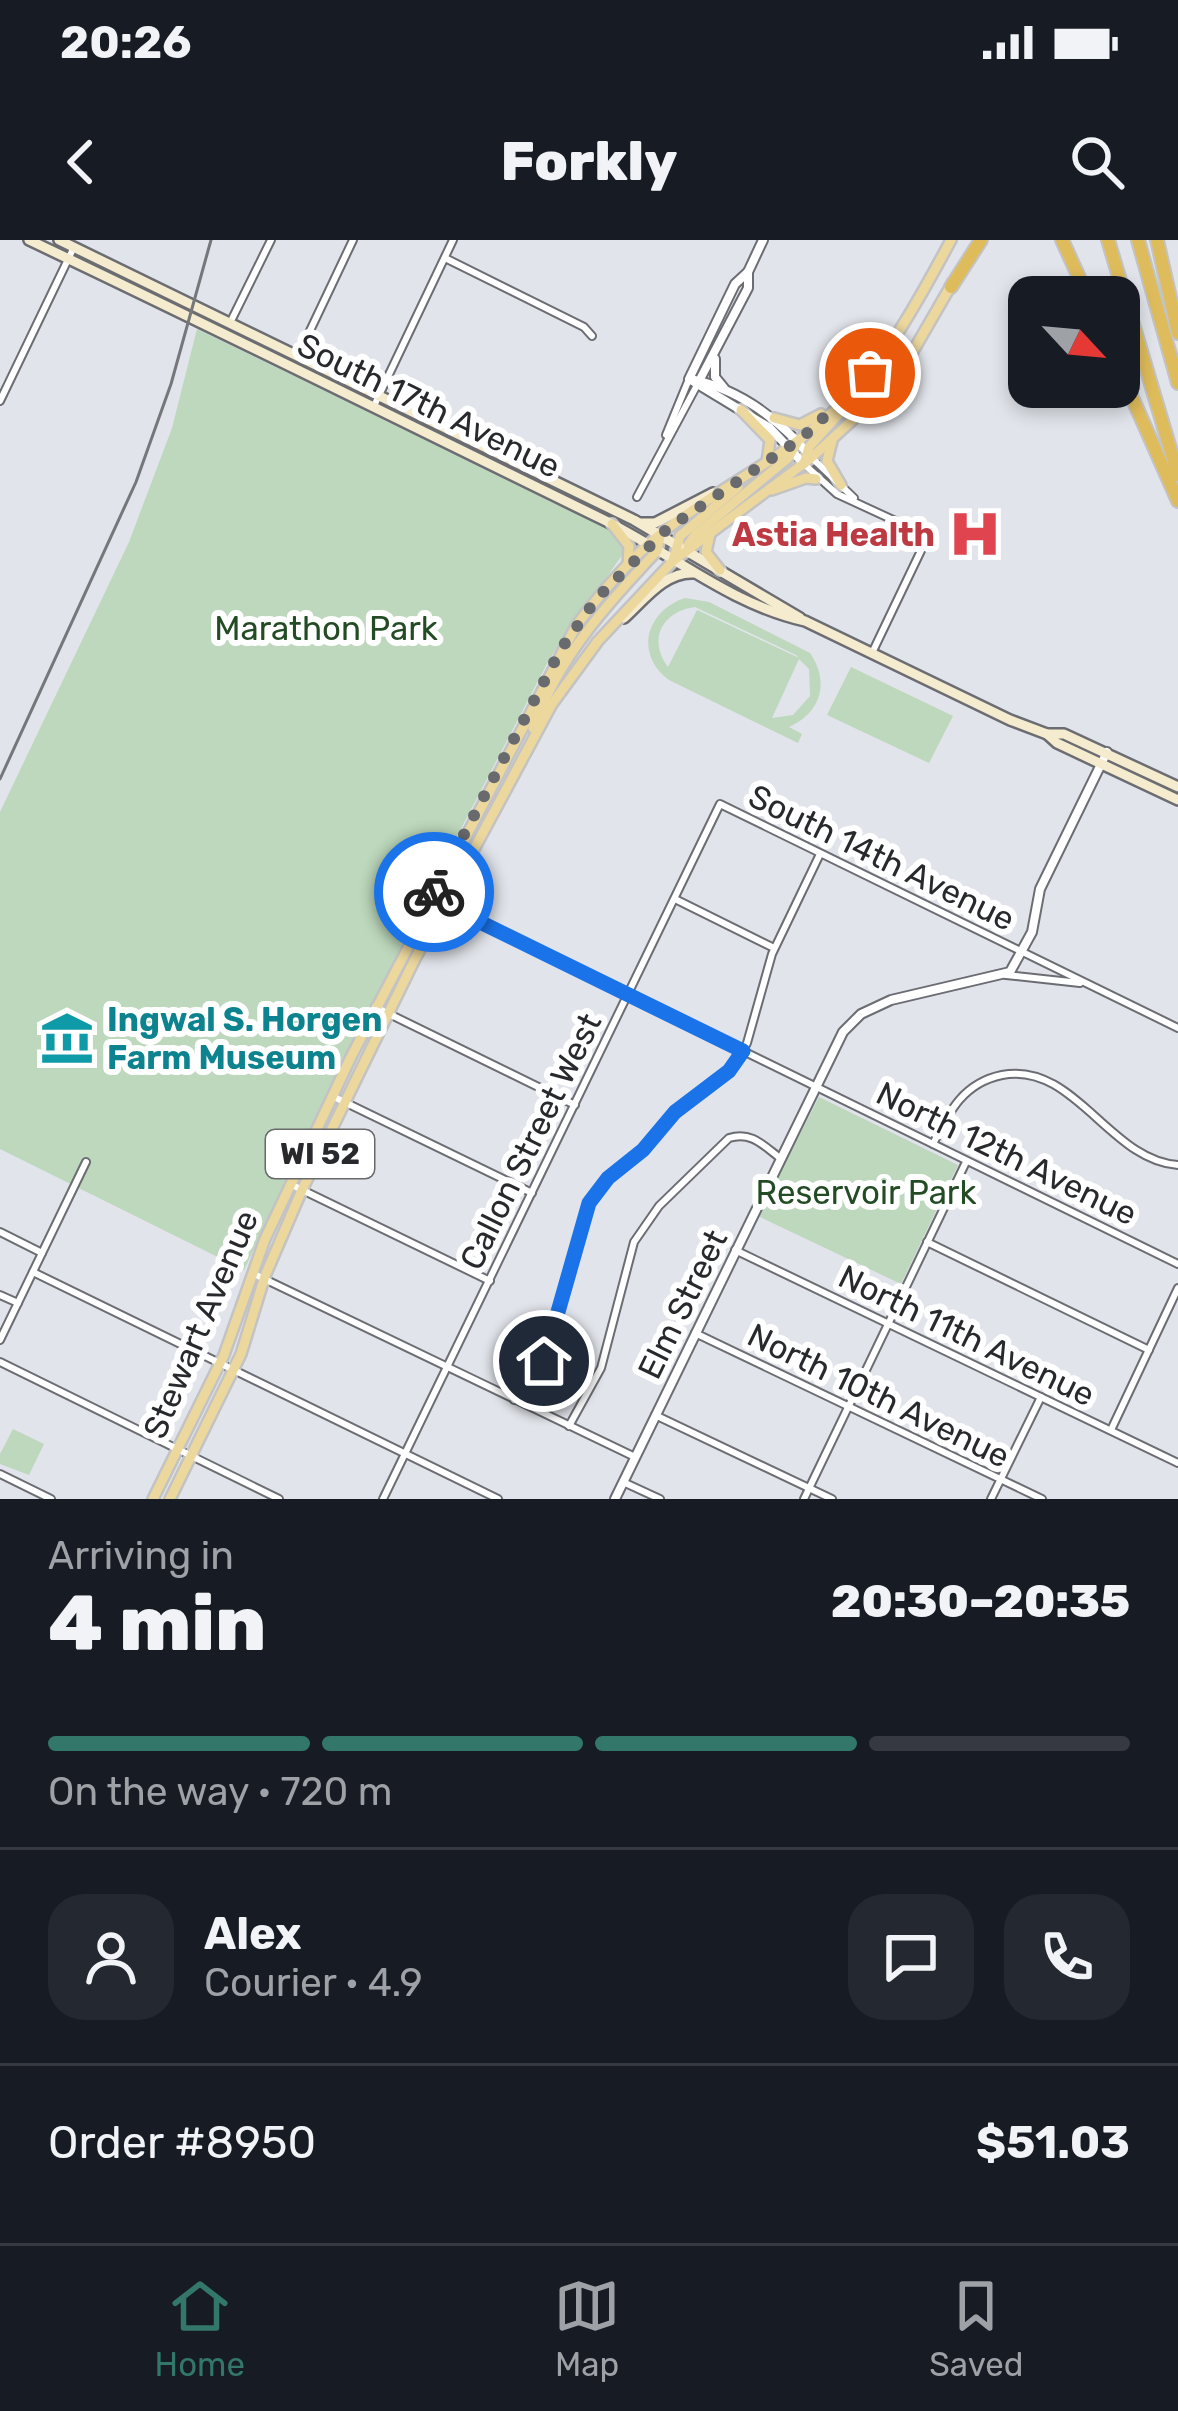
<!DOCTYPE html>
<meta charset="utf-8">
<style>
:root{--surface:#171b24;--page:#242831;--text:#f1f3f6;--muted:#9ea1a6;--line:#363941;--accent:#32776a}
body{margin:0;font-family:Rubik,sans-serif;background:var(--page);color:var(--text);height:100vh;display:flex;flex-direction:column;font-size:45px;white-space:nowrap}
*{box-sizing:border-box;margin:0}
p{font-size:39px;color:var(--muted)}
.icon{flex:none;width:66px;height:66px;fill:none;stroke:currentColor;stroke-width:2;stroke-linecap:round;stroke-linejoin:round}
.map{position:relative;height:1259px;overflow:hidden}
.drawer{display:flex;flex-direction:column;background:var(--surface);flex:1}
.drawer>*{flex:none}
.needle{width:78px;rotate:116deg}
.fabs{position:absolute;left:1008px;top:36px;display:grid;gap:24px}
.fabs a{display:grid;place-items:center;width:132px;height:132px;border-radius:24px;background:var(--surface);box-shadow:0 6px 18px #0003;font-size:60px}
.pin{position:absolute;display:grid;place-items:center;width:102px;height:102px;color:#fff;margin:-51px;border:6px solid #fff;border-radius:50%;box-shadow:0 3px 12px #0007}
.courier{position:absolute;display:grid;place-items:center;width:120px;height:120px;margin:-60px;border:9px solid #1a73e8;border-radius:50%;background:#fff;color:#222;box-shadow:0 3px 15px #0007}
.summary em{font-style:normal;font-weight:800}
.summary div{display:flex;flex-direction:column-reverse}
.summary{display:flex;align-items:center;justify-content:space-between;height:204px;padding:0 48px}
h1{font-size:78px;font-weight:800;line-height:90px}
.bar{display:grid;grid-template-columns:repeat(4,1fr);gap:18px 12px;align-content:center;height:144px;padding:0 48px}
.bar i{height:15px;border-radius:9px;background:var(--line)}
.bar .selected{background:var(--accent)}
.bar p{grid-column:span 4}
.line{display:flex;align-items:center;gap:30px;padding:0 48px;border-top:3px solid var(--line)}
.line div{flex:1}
.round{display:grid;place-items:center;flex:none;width:126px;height:126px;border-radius:36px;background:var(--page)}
.status{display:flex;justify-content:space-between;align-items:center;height:84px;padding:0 60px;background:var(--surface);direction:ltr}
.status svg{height:33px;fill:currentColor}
header{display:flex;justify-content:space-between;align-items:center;height:156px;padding:0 48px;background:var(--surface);font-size:54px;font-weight:800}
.tabs{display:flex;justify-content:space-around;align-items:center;height:168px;border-top:3px solid var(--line);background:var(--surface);font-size:33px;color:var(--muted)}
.tabs a{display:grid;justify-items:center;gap:6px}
.tabs .selected{color:var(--accent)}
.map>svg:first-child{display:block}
.green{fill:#bdd8bc;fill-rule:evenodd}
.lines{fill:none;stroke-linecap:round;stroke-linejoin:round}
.minor-casing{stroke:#6b6d73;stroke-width:10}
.tertiary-casing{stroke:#6b6d73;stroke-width:12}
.secondary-casing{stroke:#6b6d73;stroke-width:14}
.primary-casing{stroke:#c3c3c4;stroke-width:14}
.motorway-casing{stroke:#c3c3c4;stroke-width:16}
.minor{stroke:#fff;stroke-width:6}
.tertiary{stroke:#fff;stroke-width:8}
.secondary{stroke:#f5ebce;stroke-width:9}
.primary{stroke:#ecd79d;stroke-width:9}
.motorway{stroke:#dfbc5b;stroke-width:12}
.rail{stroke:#75777b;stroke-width:3}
.done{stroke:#696a6e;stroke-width:12;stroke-dasharray:0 21.6}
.route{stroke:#1a73e8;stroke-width:15}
.labels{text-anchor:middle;stroke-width:12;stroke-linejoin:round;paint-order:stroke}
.shield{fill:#fff;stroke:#68696b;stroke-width:3}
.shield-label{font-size:30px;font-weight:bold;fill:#28292c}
.street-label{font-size:33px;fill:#28292c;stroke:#fff}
.health-label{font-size:33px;font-weight:bold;fill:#be3a42;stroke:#fff;text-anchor:end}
.park-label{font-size:33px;fill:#234c25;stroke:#fff}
.culture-label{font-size:33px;font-weight:bold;fill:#0d838f;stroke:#fff;text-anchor:start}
</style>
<div class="status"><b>20:26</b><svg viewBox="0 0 49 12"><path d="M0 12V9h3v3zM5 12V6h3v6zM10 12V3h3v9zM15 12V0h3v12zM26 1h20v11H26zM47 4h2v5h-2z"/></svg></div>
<header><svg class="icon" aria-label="back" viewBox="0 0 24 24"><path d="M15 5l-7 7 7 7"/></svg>Forkly<svg class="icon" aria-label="search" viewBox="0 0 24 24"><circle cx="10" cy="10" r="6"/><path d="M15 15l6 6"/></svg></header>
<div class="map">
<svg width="1178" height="1259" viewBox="0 0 1178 1259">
<rect width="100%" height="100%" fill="#e1e4ea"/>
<g class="green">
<path d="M197,89L603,285L615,293L625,311L550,418L417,673L244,1030L0,909V572L129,302L172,188Z"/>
<path d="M685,358L709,362L810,413C830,442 821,473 789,487L802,494L798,503L669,440C634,414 646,371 685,358ZM695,367L796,415L799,418L697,370L668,427C647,399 663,371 695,367ZM799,419L809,429L810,456L793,475L772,478Z"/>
<path d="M851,427L953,476L929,523L827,475Z"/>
<path d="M819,857L958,925L901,1044L758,976Z"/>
<path d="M13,1189L44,1204L29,1235L0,1224V1214Z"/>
</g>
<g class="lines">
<g class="minor-casing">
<g id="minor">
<path d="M445,18L584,87L592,96"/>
<path d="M230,83L271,0"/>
<path d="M298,116L353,0"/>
<path d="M0,161L74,7"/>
<path d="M373,168L453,0"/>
<path d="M666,195L689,139"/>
<path d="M812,218L854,258"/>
<path d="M804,224L837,254L928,296L872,413"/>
<path d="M637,257L696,147"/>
<path d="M675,659L774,708"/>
<path d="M445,665L1178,1024"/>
<path d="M1006,735L1080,743"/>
<path d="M375,767L575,865"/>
<path d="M332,856L532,953"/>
<path d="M933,904C949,872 963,843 1002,835C1074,821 1110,921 1178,925"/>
<path d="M290,944L490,1041"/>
<path d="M0,992L42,1013"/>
<path d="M927,1002L1149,1110"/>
<path d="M735,1010L1178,1223"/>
<path d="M33,1032L498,1259"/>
<path d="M252,1033L635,1217"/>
<path d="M0,1055L18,1063"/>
<path d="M695,1093L1042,1259"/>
<path d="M0,1100L86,922"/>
<path d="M0,1122L279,1259"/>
<path d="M514,1160L538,1131L550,1108L589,963L608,938L643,910L685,862L721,837L737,822L747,803L772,714L820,614"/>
<path d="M655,1175L832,1259"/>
<path d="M569,1186L601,1128L634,1002L659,966L729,898C751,891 763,905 780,918"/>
<path d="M1111,1190L1178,1048"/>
<path d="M0,1234L51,1259"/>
<path d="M623,1242L660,1259"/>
<path d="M383,1259L720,564L1178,788"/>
<path d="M804,1259L966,922"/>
<path d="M991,1259L1041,1157"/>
</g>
</g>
<g class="tertiary-casing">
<g id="tertiary">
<path d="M715,119V137L724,148"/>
<path d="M689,139L735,44L748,32L763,0"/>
<path d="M690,139C739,149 779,179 811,217"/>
<path d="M691,140L770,188L804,224"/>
<path d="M697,145L748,48V32"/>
<path d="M615,1259L843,792L861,774L891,760L1010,732L1032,692L1040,649L1107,512"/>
</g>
</g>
<g class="secondary-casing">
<g id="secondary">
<path d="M29,0C221,91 411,186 602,279C670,312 729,364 805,381L1010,480L1047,494H1064L1178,547"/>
<path d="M59,0L634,280L800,378"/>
<path d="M642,283H655L713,253"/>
<path d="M624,378C644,360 664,332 693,333"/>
<path d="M1047,494L1057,503L1178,560"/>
</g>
</g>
<g class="primary-casing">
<g id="primary">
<path d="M741,170L770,200L767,222"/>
<path d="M774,178L800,185L821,174"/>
<path d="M832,201L827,221L841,245"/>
<path d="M804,224L809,207L858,153"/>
<path d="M772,250L806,238L816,239"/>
<path d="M612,284L629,306L628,325"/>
<path d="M710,294L706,312L720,330"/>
<path d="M688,305L695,295L788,218L797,203"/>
<path d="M673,321L680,296L738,247"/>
<path d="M533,488C559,417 606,365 657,311L660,296"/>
<path d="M153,1259L224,1115L265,999L351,817L576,386C605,347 639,308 679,280C726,245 779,219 824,180C882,129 915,67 951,0"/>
<path d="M170,1259L241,1114L265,1036L302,950L415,719L552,464L598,401L673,321L811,218L868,166L912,113L953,42"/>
</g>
</g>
<g class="motorway-casing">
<g id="motorway">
<path d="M1062,0L1088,57"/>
<path d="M1108,0L1178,235"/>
<path d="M1138,0L1178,143"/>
<path d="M1157,0L1178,93"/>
<path d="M951,47L981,0"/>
<path d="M1119,128L1178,261"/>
</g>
</g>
<use href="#minor" class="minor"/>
<use href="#tertiary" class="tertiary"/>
<use href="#secondary" class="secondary"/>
<use href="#primary" class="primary"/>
<use href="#motorway" class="motorway"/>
<path class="rail" d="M0,539L136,242L171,144L211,0"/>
</g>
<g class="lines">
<path class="done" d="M434,652L561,409L597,358L667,289L803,197L870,133"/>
<path class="route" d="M434,652L431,658L743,811L729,831L675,872L643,910L608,938L589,963L544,1121"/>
</g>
<defs>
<g id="hospital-bare" transform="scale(4.14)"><path d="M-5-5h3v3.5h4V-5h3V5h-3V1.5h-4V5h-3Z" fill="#e0444e" stroke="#fff" stroke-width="2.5" paint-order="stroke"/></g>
<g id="museum-bare" transform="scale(4.14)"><path d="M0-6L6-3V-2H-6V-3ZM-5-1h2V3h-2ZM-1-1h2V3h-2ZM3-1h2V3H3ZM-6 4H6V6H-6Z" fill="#0f9aa8" stroke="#fff" stroke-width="2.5" paint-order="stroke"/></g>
</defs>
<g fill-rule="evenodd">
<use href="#hospital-bare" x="975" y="294"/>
<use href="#museum-bare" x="67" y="798"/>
</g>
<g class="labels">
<rect class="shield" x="266" y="890" width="108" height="48" rx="9"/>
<g class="shield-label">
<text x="320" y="924">WI 52</text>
</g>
<g class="street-label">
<text transform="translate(429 165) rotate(26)" y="12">South 17th Avenue</text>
<text transform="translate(882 617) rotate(26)" y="12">South 14th Avenue</text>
<text transform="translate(530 901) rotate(-64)" y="12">Callon Street West</text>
<text transform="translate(1007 913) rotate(26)" y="12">North 12th Avenue</text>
<text transform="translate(682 1064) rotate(-64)" y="12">Elm Street</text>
<text transform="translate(200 1084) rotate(-67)" y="12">Stewart Avenue</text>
<text transform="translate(967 1095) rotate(26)" y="12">North 11th Avenue</text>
<text transform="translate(879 1155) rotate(26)" y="12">North 10th Avenue</text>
</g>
<g class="health-label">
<text x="935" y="306">Astia Health</text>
</g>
<g class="park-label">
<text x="326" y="400">Marathon Park</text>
<text x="866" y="964">Reservoir Park</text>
</g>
<g class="culture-label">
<text x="107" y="791">Ingwal S. Horgen<tspan x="107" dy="38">Farm Museum</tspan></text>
</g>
</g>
</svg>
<div class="fabs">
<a><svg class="needle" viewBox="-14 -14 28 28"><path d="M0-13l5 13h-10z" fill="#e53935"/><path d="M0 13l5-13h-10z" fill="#9ea1a6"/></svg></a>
</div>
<div class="pin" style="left:870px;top:133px;background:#ea580c"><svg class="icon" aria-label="bag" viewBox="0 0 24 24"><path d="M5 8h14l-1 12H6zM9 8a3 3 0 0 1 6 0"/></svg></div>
<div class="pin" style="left:544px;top:1121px;background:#1f2937"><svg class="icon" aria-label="home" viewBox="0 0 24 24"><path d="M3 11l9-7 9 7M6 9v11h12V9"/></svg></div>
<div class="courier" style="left:434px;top:652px"><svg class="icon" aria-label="bike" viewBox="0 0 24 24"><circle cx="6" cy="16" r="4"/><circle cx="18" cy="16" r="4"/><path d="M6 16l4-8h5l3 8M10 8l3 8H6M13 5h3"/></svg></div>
</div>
<section class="drawer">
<div class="summary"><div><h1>4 min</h1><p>Arriving in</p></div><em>20:30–20:35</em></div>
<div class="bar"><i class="selected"></i><i class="selected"></i><i class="selected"></i><i></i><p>On the way · 720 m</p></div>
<div class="line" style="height:216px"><a class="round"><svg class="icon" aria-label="person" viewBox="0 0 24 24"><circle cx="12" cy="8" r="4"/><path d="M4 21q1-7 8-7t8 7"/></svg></a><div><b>Alex</b><p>Courier · 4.9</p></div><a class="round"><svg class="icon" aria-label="chat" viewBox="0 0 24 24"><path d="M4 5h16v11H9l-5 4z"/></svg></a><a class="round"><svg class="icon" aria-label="phone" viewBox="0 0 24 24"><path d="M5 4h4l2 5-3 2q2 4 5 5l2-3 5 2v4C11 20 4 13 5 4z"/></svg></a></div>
<div class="line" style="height:156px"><div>Order #8950</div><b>$51.03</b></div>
</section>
<nav class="tabs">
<a class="selected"><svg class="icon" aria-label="home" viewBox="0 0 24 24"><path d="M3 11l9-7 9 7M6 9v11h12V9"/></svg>Home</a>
<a><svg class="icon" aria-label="map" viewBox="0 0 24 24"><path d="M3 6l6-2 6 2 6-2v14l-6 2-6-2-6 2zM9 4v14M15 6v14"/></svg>Map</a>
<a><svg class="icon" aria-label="saved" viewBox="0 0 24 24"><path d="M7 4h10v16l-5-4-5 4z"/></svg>Saved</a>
</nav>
